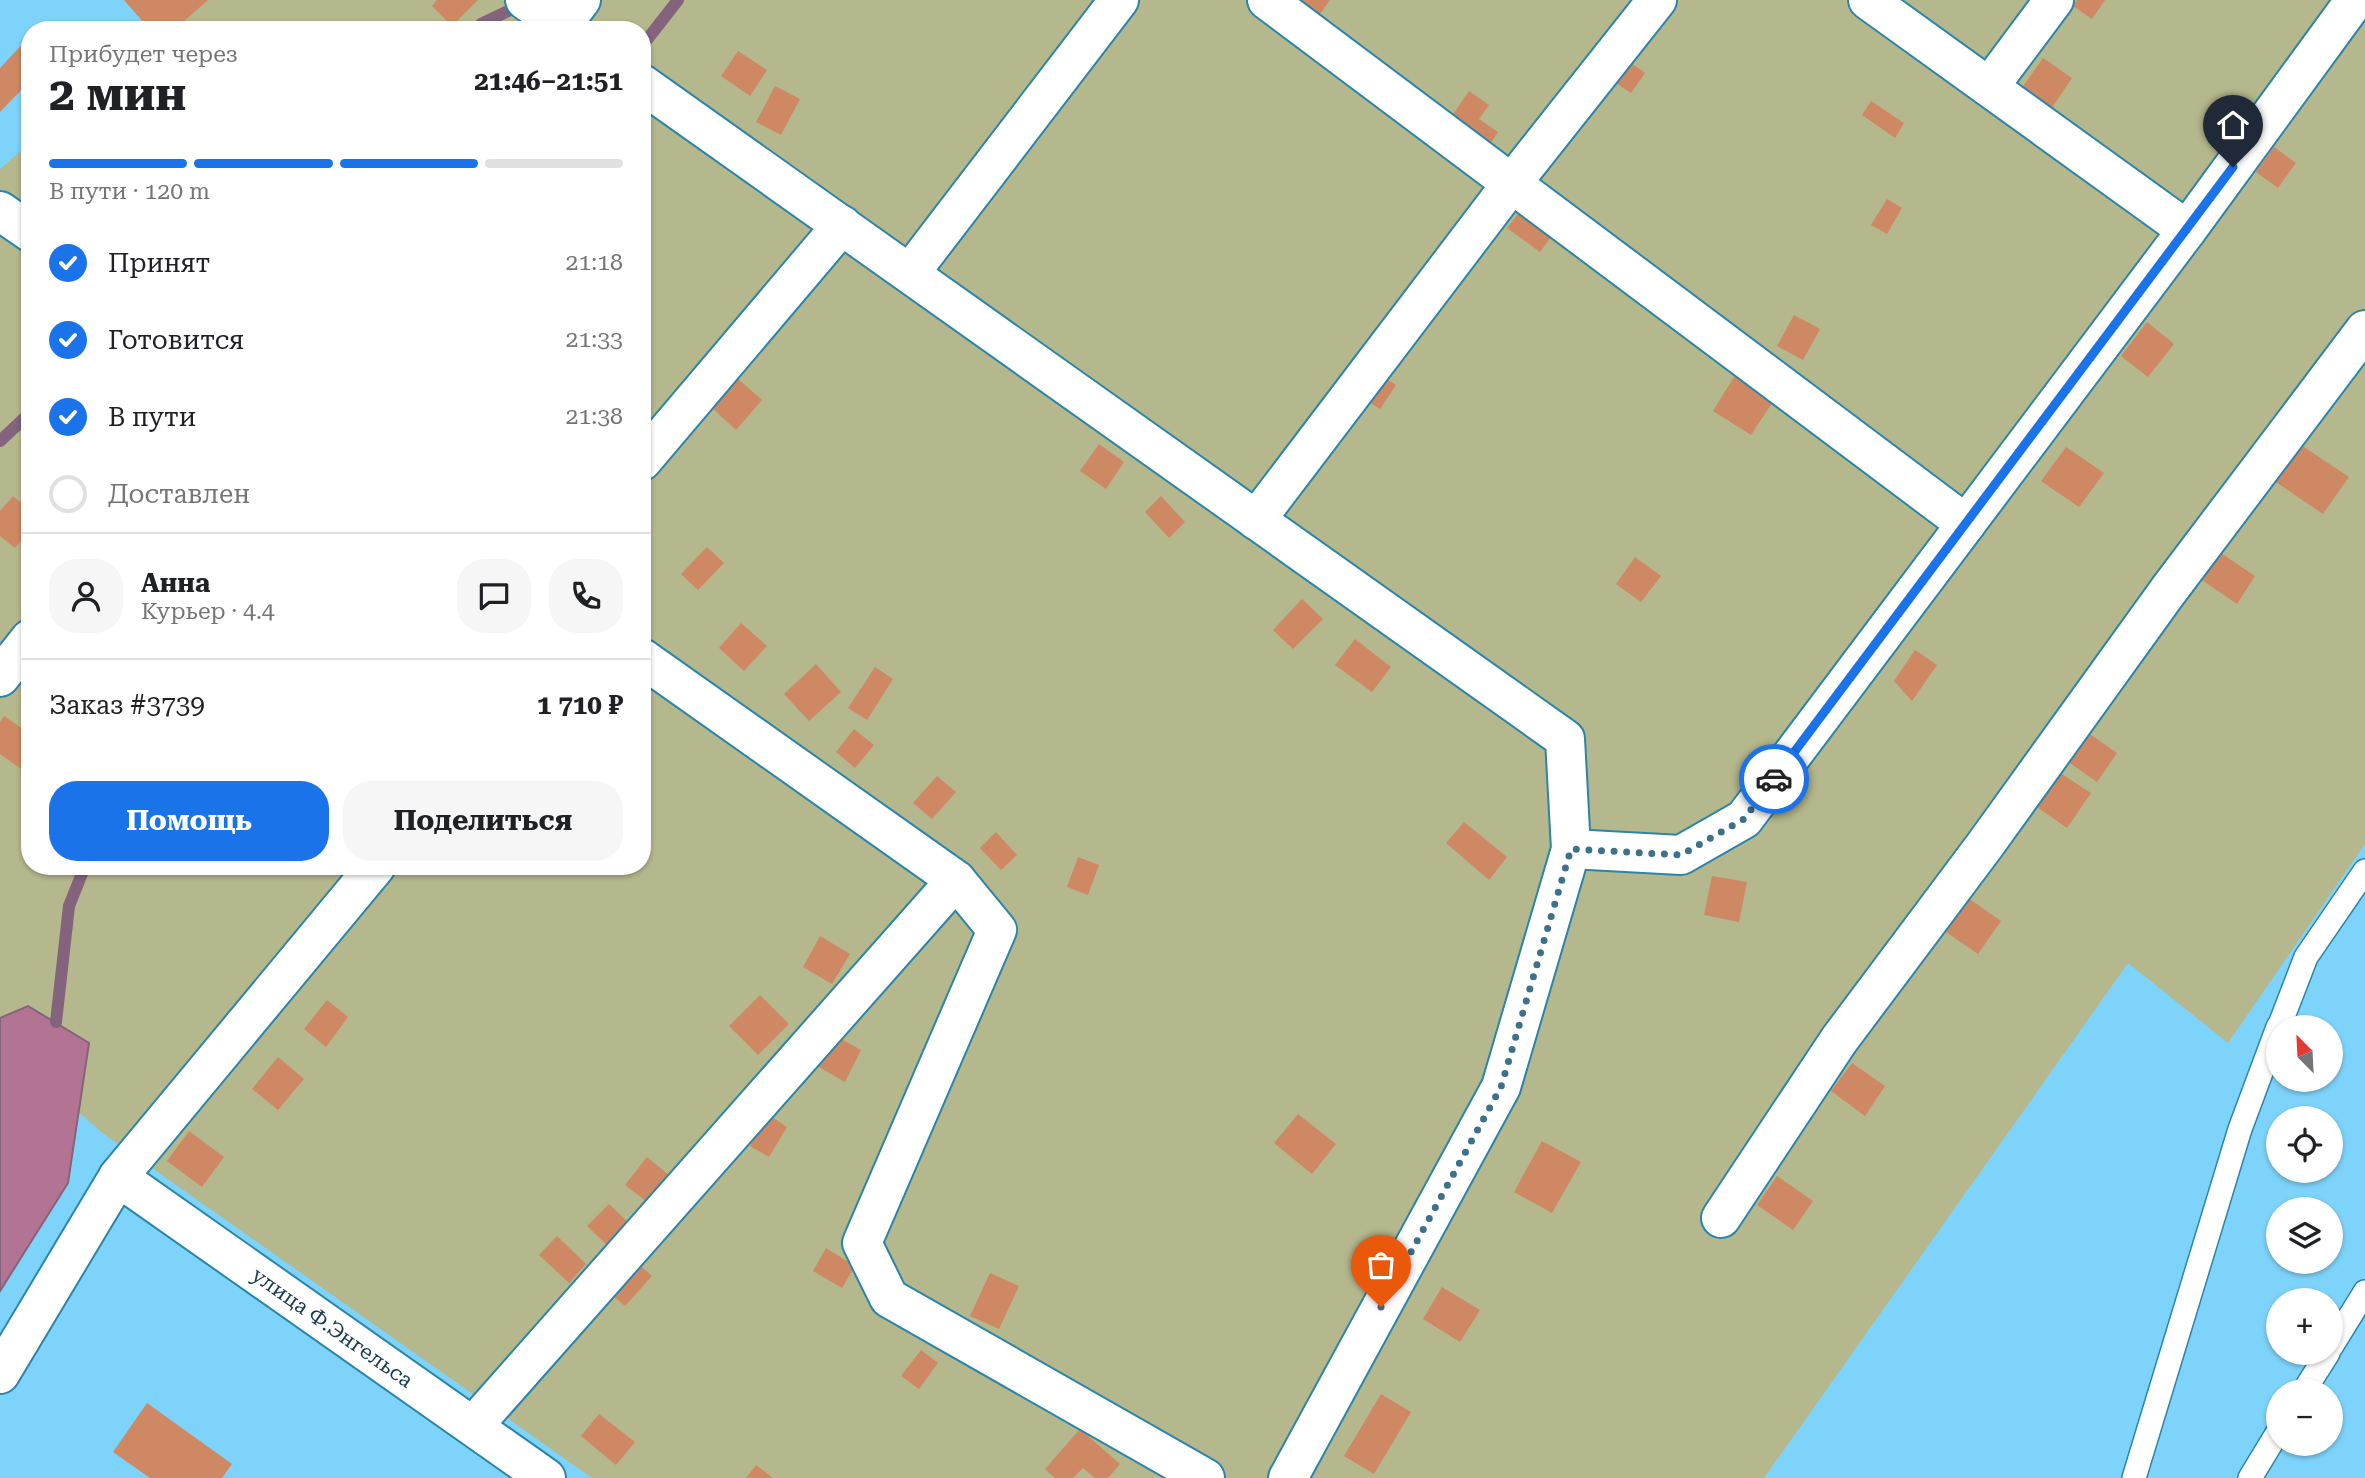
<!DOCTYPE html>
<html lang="ru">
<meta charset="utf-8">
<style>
:root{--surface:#fff;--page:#f6f6f6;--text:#202124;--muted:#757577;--line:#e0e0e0;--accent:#1a73e8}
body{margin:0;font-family:"Roboto Serif",serif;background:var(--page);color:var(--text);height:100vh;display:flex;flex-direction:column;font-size:26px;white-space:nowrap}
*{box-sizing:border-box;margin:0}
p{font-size:23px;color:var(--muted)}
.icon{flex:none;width:38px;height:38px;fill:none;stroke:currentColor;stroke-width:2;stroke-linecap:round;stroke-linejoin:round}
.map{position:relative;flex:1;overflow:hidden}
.sheet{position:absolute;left:21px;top:21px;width:630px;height:854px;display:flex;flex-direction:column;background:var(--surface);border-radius:28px;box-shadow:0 2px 5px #0004}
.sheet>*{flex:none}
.needle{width:46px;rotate:336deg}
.controls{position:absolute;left:2266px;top:1015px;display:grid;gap:14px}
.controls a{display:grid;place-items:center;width:77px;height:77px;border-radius:50%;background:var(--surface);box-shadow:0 2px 5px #0004;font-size:35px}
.pin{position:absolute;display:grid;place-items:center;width:60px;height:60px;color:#fff;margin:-72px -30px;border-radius:50% 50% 50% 0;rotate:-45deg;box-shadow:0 0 7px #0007}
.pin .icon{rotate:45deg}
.courier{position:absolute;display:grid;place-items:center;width:70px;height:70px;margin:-35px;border:5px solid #1a73e8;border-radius:50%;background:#fff;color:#222;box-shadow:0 2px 9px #0007}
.overview em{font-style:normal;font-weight:700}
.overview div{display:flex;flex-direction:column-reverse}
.overview{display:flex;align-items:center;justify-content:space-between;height:119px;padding:0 28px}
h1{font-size:46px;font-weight:700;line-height:52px}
.bar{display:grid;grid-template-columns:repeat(4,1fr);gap:10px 7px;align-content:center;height:84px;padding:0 28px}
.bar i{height:9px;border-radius:5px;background:var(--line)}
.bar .on{background:var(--accent)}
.bar p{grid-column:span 4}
.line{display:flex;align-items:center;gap:18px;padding:0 28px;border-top:2px solid var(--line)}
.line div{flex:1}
.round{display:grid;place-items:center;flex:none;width:74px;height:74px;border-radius:28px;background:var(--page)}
ol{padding:0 28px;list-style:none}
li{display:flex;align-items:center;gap:21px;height:77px}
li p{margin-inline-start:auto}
li .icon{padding:7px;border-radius:50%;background:var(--accent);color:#fff;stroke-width:4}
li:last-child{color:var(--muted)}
li i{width:38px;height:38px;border:4px solid var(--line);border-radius:50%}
.button{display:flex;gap:14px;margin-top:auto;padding:14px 28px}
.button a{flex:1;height:80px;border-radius:28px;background:var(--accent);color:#fff;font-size:28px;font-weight:700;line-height:80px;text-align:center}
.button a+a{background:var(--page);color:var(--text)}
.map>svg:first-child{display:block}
.green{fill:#b5b78d}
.water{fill:#b27492;stroke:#84637d;stroke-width:2}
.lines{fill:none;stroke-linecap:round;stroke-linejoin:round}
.stream{stroke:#84637d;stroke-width:12}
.building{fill:#ce8964}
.lane-casing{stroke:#2b85a9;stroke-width:26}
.street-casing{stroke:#2b85a9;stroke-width:42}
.lane{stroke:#fff;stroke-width:23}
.street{stroke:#fff;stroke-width:38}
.done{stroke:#3c7189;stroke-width:7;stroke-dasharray:0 12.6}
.route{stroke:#1a73e8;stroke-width:9}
.labels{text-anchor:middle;stroke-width:5;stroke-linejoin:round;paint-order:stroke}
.street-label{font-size:21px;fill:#183c4c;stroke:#7ed3fa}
</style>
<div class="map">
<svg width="2365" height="1478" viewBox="0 0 2365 1478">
<rect width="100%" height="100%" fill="#7ed3fa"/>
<path class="green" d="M195,0H2365V844L2228,1043L2128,963L1764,1478H592L101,1132L0,1040V169L30,143V866H642V30H161Z"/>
<path class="water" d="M28,1006L89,1043L68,1183L0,1291V1018Z"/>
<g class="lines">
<g class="stream">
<path d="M477,30L481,24L525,3"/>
<path d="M642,46L678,0"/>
<path d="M0,441L30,413"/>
<path d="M56,1022L69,906L85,866"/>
</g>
</g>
<g class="building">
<path d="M124,0H208L174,30H150Z"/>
<path d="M437,0H478L452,26L432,6Z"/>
<path d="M1281,0H1330L1313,24Z"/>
<path d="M2077,0H2105L2092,19L2073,6Z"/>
<path d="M28,38L30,40V81L0,112V68Z"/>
<path d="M738,51L767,70L750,96L721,76Z"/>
<path d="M1623,57L1645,73L1631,93L1608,78Z"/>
<path d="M2043,58L2072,78L2049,112L2019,92Z"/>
<path d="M775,86L800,99L781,135L756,122Z"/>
<path d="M1469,91L1489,105L1479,119L1498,132L1486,150L1447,123Z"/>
<path d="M1871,101L1904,123L1895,138L1862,115Z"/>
<path d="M2274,147L2296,163L2278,188L2256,172Z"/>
<path d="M1887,199L1902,208L1887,234L1871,225Z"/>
<path d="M1525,205L1557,229L1540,252L1507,228Z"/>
<path d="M1794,315L1820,329L1803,360L1777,346Z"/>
<path d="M2147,322L2174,344L2148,377L2121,356Z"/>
<path d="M1737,372L1776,397L1751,435L1713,411Z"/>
<path d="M1380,375L1396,385L1380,409L1364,399Z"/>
<path d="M737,378L762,400L736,430L711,407Z"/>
<path d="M2292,439L2349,477L2323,514L2267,476Z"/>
<path d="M1099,444L1124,462L1106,489L1080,471Z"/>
<path d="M2066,447L2104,473L2079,507L2041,481Z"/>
<path d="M13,496L30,510V530L15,548L0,536V511Z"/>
<path d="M1161,496L1185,522L1169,538L1145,512Z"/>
<path d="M707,547L724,563L698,590L681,574Z"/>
<path d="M2221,553L2255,576L2237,604L2202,580Z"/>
<path d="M1635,557L1661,576L1641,602L1616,584Z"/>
<path d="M1302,599L1323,619L1293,649L1273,630Z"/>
<path d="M741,623L767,646L744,671L719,648Z"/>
<path d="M1355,639L1391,667L1372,692L1335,665Z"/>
<path d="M1915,650L1937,665L1912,701L1894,681Z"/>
<path d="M816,664L841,692L809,721L784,694Z"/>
<path d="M875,667L893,679L867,720L848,708Z"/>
<path d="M4,716L30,734V763L24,771L0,754V722Z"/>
<path d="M854,729L874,745L855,768L836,752Z"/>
<path d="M2084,730L2117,753L2097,782L2064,759Z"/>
<path d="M2060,773L2091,793L2067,828L2037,807Z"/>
<path d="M937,776L956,792L932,819L913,803Z"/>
<path d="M1464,822L1507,857L1489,880L1446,843Z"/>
<path d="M996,832L1017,855L1001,870L980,848Z"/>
<path d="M1078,857L1099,865L1088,895L1067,887Z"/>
<path d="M1712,876L1747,882L1739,922L1704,915Z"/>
<path d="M1968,898L2001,921L1978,954L1946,932Z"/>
<path d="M820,936L850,954L832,984L803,967Z"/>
<path d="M760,995L789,1024L758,1055L729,1026Z"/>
<path d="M327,1000L348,1017L326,1047L304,1029Z"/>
<path d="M834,1035L861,1050L845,1082L817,1066Z"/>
<path d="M278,1057L304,1079L278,1110L252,1089Z"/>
<path d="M1852,1063L1885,1086L1865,1116L1831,1091Z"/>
<path d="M1298,1114L1336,1144L1312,1174L1274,1143Z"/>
<path d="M769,1115L787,1127L769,1157L750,1146Z"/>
<path d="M189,1131L224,1157L202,1187L167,1161Z"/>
<path d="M1542,1141L1581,1162L1552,1213L1514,1192Z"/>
<path d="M647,1157L669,1175L647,1202L625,1185Z"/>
<path d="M1777,1176L1813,1201L1793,1230L1757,1205Z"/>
<path d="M609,1204L631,1225L609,1247L587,1226Z"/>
<path d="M557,1236L586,1264L569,1283L539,1255Z"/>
<path d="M826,1248L855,1266L842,1288L813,1271Z"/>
<path d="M636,1262L652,1276L625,1306L609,1292Z"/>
<path d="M990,1273L1019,1286L999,1329L970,1316Z"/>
<path d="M1442,1287L1480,1310L1460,1342L1423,1319Z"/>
<path d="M921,1350L938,1363L919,1389L901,1376Z"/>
<path d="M1381,1394L1411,1412L1374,1474L1344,1456Z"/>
<path d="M147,1403L232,1464L222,1478H150L113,1452Z"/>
<path d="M599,1414L635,1442L616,1465L581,1436Z"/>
<path d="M1080,1429L1120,1464L1108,1478H1095L1083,1468L1073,1478H1055L1045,1469Z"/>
<path d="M756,1465L773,1478H746Z"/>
</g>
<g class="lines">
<g class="lane-casing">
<g id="lane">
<path d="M2279,1027L2306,957L2365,871"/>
<path d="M2331,1347L2365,1292"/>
<path d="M2304,1391L2328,1353"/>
<path d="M2134,1478L2240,1129L2278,1027"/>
<path d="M2250,1478L2278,1432"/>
</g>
</g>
<g class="street-casing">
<g id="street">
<path d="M525,0L567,30"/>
<path d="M1267,0L1966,524"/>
<path d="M561,26L581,0"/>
<path d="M642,84L1565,739L1571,849L1501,1087L1288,1478"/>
<path d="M1989,87L2054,0"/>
<path d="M0,211L30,232"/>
<path d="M2187,230L2355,0"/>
<path d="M910,273L1119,0"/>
<path d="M642,461L842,225"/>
<path d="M1256,520L1512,183L1657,0"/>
<path d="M0,677L30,639"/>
<path d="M1571,849L1681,855L1744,819L2187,230L1868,0"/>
<path d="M956,880L997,930L862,1243L889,1298L1205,1478"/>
<path id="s1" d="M118,1177L546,1478"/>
<path d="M1721,1218L1839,1040L1985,845L2168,591L2365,330"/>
<path d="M0,1374L118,1177L376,866"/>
<path d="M473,1426L956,880L642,658"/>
</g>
</g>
<use href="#lane" class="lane"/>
<use href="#street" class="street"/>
</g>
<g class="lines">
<path class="done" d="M1381,1307L1501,1087L1571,849L1681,855L1744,819L1774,779"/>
<path class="route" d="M1774,779L2233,167"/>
</g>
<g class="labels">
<g class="street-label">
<text dy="7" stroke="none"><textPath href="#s1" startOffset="262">улица Ф.Энгельса</textPath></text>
</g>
</g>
</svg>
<div class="controls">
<a><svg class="needle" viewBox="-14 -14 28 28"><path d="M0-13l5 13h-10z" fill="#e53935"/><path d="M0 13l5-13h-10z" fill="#757577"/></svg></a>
<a><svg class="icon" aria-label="locate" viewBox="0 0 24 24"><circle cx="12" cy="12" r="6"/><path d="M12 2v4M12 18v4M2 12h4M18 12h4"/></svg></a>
<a><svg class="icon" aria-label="layers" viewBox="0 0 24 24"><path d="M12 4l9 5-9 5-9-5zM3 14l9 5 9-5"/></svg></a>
<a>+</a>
<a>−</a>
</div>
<div class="pin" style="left:1381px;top:1307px;background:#ea580c"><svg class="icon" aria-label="bag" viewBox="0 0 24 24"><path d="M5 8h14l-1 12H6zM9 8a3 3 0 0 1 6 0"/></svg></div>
<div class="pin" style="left:2233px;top:167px;background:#1f2937"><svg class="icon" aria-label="home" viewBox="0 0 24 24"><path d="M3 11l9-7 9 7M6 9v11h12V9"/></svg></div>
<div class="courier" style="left:1774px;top:779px"><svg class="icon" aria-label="car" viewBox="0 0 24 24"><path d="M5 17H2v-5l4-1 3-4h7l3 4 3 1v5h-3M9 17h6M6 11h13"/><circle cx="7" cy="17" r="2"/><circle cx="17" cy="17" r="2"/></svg></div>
<section class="sheet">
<div class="overview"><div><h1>2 мин</h1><p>Прибудет через</p></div><em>21:46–21:51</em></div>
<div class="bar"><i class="on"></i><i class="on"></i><i class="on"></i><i></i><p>В пути · 120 m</p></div>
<ol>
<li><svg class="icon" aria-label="check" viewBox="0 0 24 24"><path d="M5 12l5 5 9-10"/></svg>Принят<p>21:18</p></li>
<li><svg class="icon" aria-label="check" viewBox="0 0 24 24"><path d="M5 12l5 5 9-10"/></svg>Готовится<p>21:33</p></li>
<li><svg class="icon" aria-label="check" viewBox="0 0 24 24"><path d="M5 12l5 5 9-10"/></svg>В пути<p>21:38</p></li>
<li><i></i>Доставлен</li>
</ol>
<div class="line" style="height:126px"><a class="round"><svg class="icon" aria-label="person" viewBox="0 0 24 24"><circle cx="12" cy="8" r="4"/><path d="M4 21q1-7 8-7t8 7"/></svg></a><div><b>Анна</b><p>Курьер · 4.4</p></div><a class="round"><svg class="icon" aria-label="chat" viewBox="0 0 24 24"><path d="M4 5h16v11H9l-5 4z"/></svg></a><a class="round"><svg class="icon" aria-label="phone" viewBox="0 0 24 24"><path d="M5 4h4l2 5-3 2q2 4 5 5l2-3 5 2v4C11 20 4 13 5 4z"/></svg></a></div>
<div class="line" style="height:91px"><div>Заказ #3739</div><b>1 710 ₽</b></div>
<div class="button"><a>Помощь</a><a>Поделиться</a></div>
</section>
</div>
